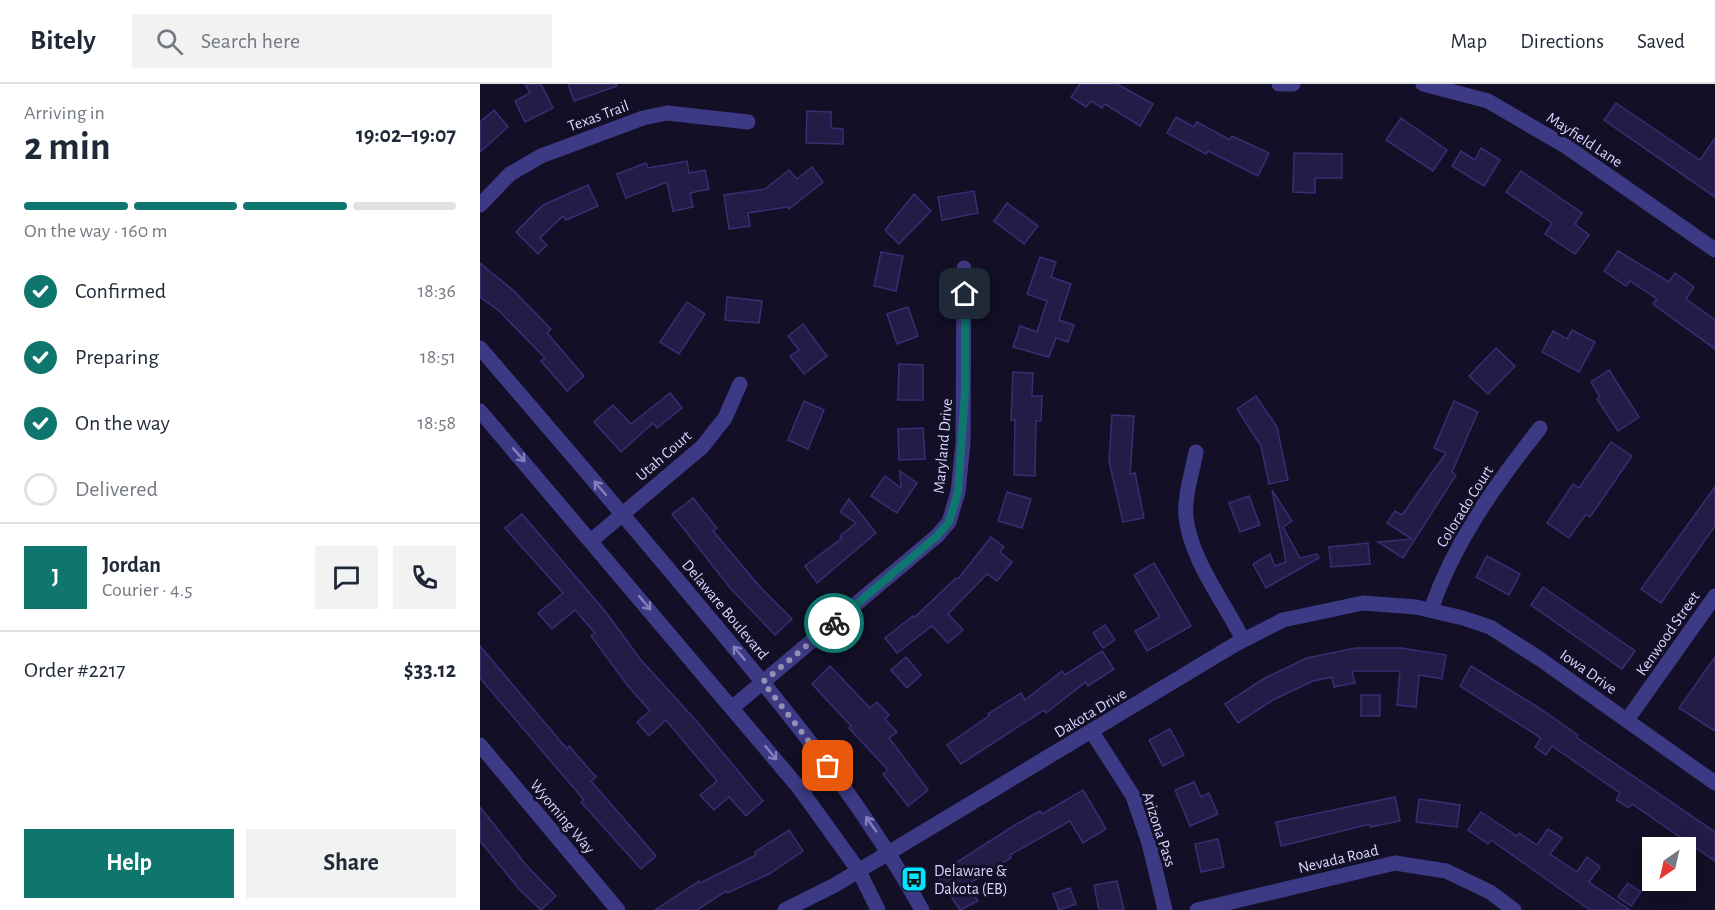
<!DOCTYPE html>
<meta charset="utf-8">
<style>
:root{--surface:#fff;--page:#f2f2f3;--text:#1f2937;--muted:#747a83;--line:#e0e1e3;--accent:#0f766e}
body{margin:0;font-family:"Alegreya Sans",sans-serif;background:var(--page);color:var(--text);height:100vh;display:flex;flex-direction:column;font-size:22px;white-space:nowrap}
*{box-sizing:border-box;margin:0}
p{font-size:20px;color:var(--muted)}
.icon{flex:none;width:33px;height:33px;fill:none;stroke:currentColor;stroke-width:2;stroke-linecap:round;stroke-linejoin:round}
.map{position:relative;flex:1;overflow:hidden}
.details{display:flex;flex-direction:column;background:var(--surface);width:480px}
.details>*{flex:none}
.needle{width:39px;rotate:214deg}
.buttons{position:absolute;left:1162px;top:753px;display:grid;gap:12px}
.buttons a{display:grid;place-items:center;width:54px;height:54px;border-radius:0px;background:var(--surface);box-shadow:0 3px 15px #0003;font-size:30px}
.pin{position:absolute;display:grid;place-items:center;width:51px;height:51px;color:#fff;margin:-26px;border-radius:12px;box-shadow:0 3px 9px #0006}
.courier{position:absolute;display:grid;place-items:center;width:60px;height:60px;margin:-30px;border:4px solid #0f766e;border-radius:50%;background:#fff;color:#222;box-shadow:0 2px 8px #0007}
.head em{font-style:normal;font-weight:700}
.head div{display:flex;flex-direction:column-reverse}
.head{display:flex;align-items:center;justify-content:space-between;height:102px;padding:0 24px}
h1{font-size:39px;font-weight:700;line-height:45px}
.bar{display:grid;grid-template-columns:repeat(4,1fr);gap:9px 6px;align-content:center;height:72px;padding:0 24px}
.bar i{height:8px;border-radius:4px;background:var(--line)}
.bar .active{background:var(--accent)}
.bar p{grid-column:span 4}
.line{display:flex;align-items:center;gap:15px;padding:0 24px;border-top:2px solid var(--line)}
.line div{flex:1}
.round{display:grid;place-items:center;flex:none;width:63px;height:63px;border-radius:0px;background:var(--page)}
ol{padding:0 24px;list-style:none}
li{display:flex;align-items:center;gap:18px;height:66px}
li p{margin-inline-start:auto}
li .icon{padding:6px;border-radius:50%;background:var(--accent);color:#fff;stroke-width:4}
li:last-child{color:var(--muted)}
li i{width:33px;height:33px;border:3px solid var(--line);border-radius:50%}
.action{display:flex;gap:12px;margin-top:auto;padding:12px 24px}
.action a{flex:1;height:69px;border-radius:0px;background:var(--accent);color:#fff;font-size:24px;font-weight:700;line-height:69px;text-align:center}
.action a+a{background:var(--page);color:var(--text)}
header{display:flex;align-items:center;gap:36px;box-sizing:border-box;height:84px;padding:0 30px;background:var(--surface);border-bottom:2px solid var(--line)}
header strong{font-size:28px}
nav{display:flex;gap:33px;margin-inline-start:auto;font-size:21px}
.search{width:420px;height:54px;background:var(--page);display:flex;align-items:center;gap:15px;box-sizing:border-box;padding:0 21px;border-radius:0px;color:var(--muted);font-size:22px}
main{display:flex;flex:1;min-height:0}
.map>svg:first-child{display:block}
.building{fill:#241b47;stroke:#3b2d73;stroke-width:1.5}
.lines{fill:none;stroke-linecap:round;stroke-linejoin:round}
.minor{stroke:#3d3a85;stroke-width:15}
.oneway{stroke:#837fbc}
.done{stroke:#948fb3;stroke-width:6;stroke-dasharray:0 10.8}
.route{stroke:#0f766e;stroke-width:8}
.labels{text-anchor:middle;stroke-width:6;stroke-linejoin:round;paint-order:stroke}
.street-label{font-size:16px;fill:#d9d4ff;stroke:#130f26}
.poi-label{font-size:16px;fill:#d9d4ff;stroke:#130f26;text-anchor:start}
</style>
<header>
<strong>Bitely</strong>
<div class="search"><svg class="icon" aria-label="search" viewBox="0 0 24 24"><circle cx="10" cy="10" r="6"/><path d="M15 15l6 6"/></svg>Search here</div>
<nav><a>Map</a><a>Directions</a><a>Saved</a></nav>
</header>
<main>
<section class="details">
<div class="head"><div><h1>2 min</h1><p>Arriving in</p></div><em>19:02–19:07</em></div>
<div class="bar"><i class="active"></i><i class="active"></i><i class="active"></i><i></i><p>On the way · 160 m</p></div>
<ol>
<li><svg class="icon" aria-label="check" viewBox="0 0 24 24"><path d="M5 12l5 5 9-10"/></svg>Confirmed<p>18:36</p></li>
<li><svg class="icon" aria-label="check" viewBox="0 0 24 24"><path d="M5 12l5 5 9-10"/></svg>Preparing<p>18:51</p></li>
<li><svg class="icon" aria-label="check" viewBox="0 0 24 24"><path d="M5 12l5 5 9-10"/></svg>On the way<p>18:58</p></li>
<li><i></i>Delivered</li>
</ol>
<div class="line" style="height:108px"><b class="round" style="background:var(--accent);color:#fff">J</b><div><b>Jordan</b><p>Courier · 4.5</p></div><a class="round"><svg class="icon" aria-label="chat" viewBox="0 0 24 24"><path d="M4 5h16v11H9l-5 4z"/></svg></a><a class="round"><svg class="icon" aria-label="phone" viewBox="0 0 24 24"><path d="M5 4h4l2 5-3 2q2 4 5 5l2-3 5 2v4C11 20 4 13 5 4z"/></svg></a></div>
<div class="line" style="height:78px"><div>Order #2217</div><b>$33.12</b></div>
<div class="action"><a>Help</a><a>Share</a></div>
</section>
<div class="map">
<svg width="1235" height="826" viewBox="0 0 1235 826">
<rect width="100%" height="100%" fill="#130f26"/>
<g class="building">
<path d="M45,0H61L73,24L45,38L35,17L50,9Z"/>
<path d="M88,0H137V2L94,17Z"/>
<path d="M600,0H637L673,20L660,42L625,20L622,24L611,17L606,23L591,13Z"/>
<path d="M1136,19L1220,76L1235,54V113L1124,36Z"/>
<path d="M14,26L28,43L0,68V38Z"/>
<path d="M327,27L351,28V44L363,45V60L326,59Z"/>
<path d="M696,33L714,43L717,38L750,56L752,52L789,69L778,92L728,67L726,70L687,49Z"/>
<path d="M921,34L967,66L953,87L906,56Z"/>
<path d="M1001,64L1020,76L1004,102L972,82L981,67L995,76Z"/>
<path d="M814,69L862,70V94H835V109L813,108Z"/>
<path d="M207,77L209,89L225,86L229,105L210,109L213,123L193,127L187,98L146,114L137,90L166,79L168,84Z"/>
<path d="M332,83L343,98L309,125L307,123L268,129L270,142L249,145L244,111L285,105L309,86L317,95Z"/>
<path d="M1041,87L1102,129L1095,140L1109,151L1095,170L1065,150L1072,139L1026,108Z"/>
<path d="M108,101L118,122L86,136L83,132L60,154L67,161L58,170L36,148L63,121Z"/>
<path d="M494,107L498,129L462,136L458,113Z"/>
<path d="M434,110L451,127L419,160L405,146Z"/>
<path d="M527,119L558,142L544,160L514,137Z"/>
<path d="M1138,167L1189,198L1195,189L1214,203L1206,215L1235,236V265L1173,220L1177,215L1150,197L1146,202L1124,187Z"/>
<path d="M401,168L423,172L416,207L394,202Z"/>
<path d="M560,173L576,178L571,193L591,200L579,236L594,241L588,258L576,254L569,273L533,263L540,242L557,248L567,217L547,210Z"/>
<path d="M0,179L34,207L71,245L67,249L104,292L87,307L61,277L65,274L19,227L0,213Z"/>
<path d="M247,213L282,217L279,239L245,236Z"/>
<path d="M207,218L225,230L199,270L180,258Z"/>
<path d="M428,223L438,252L417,260L407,230Z"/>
<path d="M323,240L347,272L324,290L310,272L319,266L308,252Z"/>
<path d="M1092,246L1115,258L1099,288L1062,268L1073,247L1087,255Z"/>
<path d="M1016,264L1035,282L1008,310L989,292Z"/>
<path d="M419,280L443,281V316H418Z"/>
<path d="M1129,286L1159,333L1138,347L1117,315L1120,313L1111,298Z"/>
<path d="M533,288L553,289L552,312H562L561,337H556L555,392L534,391L535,336H531Z"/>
<path d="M190,309L202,324L177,344L173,339L141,368L114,338L133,321L151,340Z"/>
<path d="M776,312L797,343L808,396L789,400L781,362L757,325Z"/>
<path d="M324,317L344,326L328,365L308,356Z"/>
<path d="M974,317L998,328L972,388L976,391L923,474L898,458L932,455L907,439L915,427L922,431L966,369L954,364Z"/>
<path d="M632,331L654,332L650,390L655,389L664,434L643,438L629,377Z"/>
<path d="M443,344L445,375L419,376L418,345Z"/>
<path d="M1131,358L1152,372L1110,433L1106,430L1089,454L1067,439L1093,400L1099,404Z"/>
<path d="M420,387L437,399L417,429L391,412L405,392L421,404Z"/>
<path d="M1235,403V442L1181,519L1161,505Z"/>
<path d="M792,406L812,437L803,443L820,474L837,470L839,474L786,504L773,480L790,470L795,482L806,478Z"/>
<path d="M527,408L551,415L542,444L518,437Z"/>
<path d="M769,412L780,441L760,448L749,419Z"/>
<path d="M213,414L237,444L233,447L281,504L312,535L295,551L251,505L192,430Z"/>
<path d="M369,415L396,449L337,499L325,482L362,454L360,452L376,439L360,428Z"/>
<path d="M42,430L125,527L161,576L219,640L283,717L266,732L249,713L234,726L220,711L237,697L186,636L169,652L157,638L170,627L148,602L111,552L115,549L95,526L72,545L58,529L83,509L25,444Z"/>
<path d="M511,453L524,463L520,468L532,478L517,497L507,490L468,530L483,546L468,559L452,542L417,569L405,554L433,532L435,533L476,494L478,495Z"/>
<path d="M888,459L890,480L851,483L849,463Z"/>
<path d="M1007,472L1040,490L1029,511L996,493Z"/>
<path d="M674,479L711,542L667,567L655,547L680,533L654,491Z"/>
<path d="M1063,503L1155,567L1142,585L1051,521Z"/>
<path d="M625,541L635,556L623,564L613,549Z"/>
<path d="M0,562L87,665L89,662L116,693L111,697L176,772L161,785L101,718L104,716L0,594Z"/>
<path d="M876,564H921L966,571L962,595L939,591L936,623L917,621L920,587H872L875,599L854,603L852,593L833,597L793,616L758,639L745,620L783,595L827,574Z"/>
<path d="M622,567L634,585L608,602L606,598L566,629L564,626L481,680L467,661L509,632L508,630L541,609L545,616L582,587L585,591Z"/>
<path d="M426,573L441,591L427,604L411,586Z"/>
<path d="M1235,573V647L1199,624Z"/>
<path d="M350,582L390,624L397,618L409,631L405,635L417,648L409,654L448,706L428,722L403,690L408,686L369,644L371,642L332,600Z"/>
<path d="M991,582L1059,624L1098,651L1096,653L1235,748V777L1152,720L1149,724L1136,716L1140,709L1072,662L1066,671L1055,663L1061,654L980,602Z"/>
<rect x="881" y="611" width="19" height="21"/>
<path d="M690,645L704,671L683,682L669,656Z"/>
<path d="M714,698L721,713L729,709L738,730L710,742L695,706Z"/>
<path d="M603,706L626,745L603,759L590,737L530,771L531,774L487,801L498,817L480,826L457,791L535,741L560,727L562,730Z"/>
<path d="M915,713L920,737L890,743V740L801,762L796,738Z"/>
<path d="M939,715L980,721L977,743L936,738Z"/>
<path d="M0,723L47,782L76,812L61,826L39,805L0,757Z"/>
<path d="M1001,728L1037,752L1039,749L1057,761L1068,745L1082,754L1070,770L1097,788L1107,773L1120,783L1109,798L1150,826H1110L1011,756L1008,760L988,746Z"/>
<path d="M309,746L323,767L289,790L247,809L246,807L217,826H175L219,797L220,799L276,771L275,768Z"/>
<path d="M738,755L744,783L721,788L715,760Z"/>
<path d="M637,797L644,826H619L614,801Z"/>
<path d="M1148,799L1161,808L1151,822L1138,813Z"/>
<path d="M590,804L596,820L579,826L573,810Z"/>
</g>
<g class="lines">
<g class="minor">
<path d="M799,0H813"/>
<path d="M943,0L1008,17L1087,63L1235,166"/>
<path d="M0,121L30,90L61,72L163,34L187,29L268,38"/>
<path d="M0,264C76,352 152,441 226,530C305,624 383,719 442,826"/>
<path d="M0,327L320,705L379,787L398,826"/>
<path d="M716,368C712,389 704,413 706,433C711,477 744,517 763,556"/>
<path d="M112,456L222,363L245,334L260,300"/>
<path d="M951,525C975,457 1015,401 1060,344"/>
<path d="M253,623L457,452L469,438L478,408L483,359L484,184"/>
<path d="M1147,636L1235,512"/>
<path d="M612,648L653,712L669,759L685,826"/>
<path d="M0,661L138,826"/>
<path d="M305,826L355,801L754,561L803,536L883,519L936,523L983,534L1010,543L1060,575L1235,699"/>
<path d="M717,826L915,779L966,787L1010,808L1034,826"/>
</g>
</g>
<defs><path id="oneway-shaft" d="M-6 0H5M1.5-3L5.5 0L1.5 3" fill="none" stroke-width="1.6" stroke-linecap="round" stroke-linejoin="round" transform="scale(1.5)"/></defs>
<g class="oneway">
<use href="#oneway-shaft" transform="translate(39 371) rotate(49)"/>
<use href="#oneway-shaft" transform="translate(120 404) rotate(-131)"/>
<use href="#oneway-shaft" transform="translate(165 519) rotate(50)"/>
<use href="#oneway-shaft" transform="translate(259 569) rotate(-130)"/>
<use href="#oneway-shaft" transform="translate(291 669) rotate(51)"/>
<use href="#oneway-shaft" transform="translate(391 740) rotate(-125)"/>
</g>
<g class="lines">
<path class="done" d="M348,682L283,598L354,539"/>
<path class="route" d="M354,539L457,452L469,438L478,408L485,308V210"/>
</g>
<defs>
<g id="bus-square" transform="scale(1.35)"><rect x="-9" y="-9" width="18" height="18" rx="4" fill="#00e5ff" stroke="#130f26"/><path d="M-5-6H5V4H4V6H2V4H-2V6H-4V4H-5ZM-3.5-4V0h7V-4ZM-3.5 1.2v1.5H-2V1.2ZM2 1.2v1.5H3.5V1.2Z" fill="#111"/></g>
</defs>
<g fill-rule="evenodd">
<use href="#bus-square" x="434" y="795"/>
</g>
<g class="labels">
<g class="street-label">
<text transform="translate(118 31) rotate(-20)" y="6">Texas Trail</text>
<text transform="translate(1105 55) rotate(33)" y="6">Mayfield Lane</text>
<text transform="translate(462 362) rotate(-85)" y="6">Maryland Drive</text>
<text transform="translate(183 371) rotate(-41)" y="6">Utah Court</text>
<text transform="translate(984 422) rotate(-58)" y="6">Colorado Court</text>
<text transform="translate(246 525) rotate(50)" y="6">Delaware Boulevard</text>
<text transform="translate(1187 549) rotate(-55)" y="6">Kenwood Street</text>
<text transform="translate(1109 587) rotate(35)" y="6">Iowa Drive</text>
<text transform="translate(610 628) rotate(-31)" y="6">Dakota Drive</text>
<text transform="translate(83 732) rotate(50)" y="6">Wyoming Way</text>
<text transform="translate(680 745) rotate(72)" y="6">Arizona Pass</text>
<text transform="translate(858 774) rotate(-13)" y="6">Nevada Road</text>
</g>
<g class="poi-label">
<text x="454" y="792">Delaware &amp;<tspan x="454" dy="18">Dakota (EB)</tspan></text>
</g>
</g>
</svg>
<div class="buttons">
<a><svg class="needle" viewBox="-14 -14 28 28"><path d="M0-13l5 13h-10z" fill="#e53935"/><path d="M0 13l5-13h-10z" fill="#747a83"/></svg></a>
</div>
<div class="pin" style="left:348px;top:682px;background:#ea580c"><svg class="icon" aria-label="bag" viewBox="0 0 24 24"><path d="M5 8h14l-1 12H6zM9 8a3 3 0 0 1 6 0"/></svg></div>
<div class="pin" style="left:485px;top:210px;background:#1f2937"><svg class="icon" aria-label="home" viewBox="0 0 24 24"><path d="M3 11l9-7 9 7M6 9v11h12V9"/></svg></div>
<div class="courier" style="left:354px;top:539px"><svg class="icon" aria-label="bike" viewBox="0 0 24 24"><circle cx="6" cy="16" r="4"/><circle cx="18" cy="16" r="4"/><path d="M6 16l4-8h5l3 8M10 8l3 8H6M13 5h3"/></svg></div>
</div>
</main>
